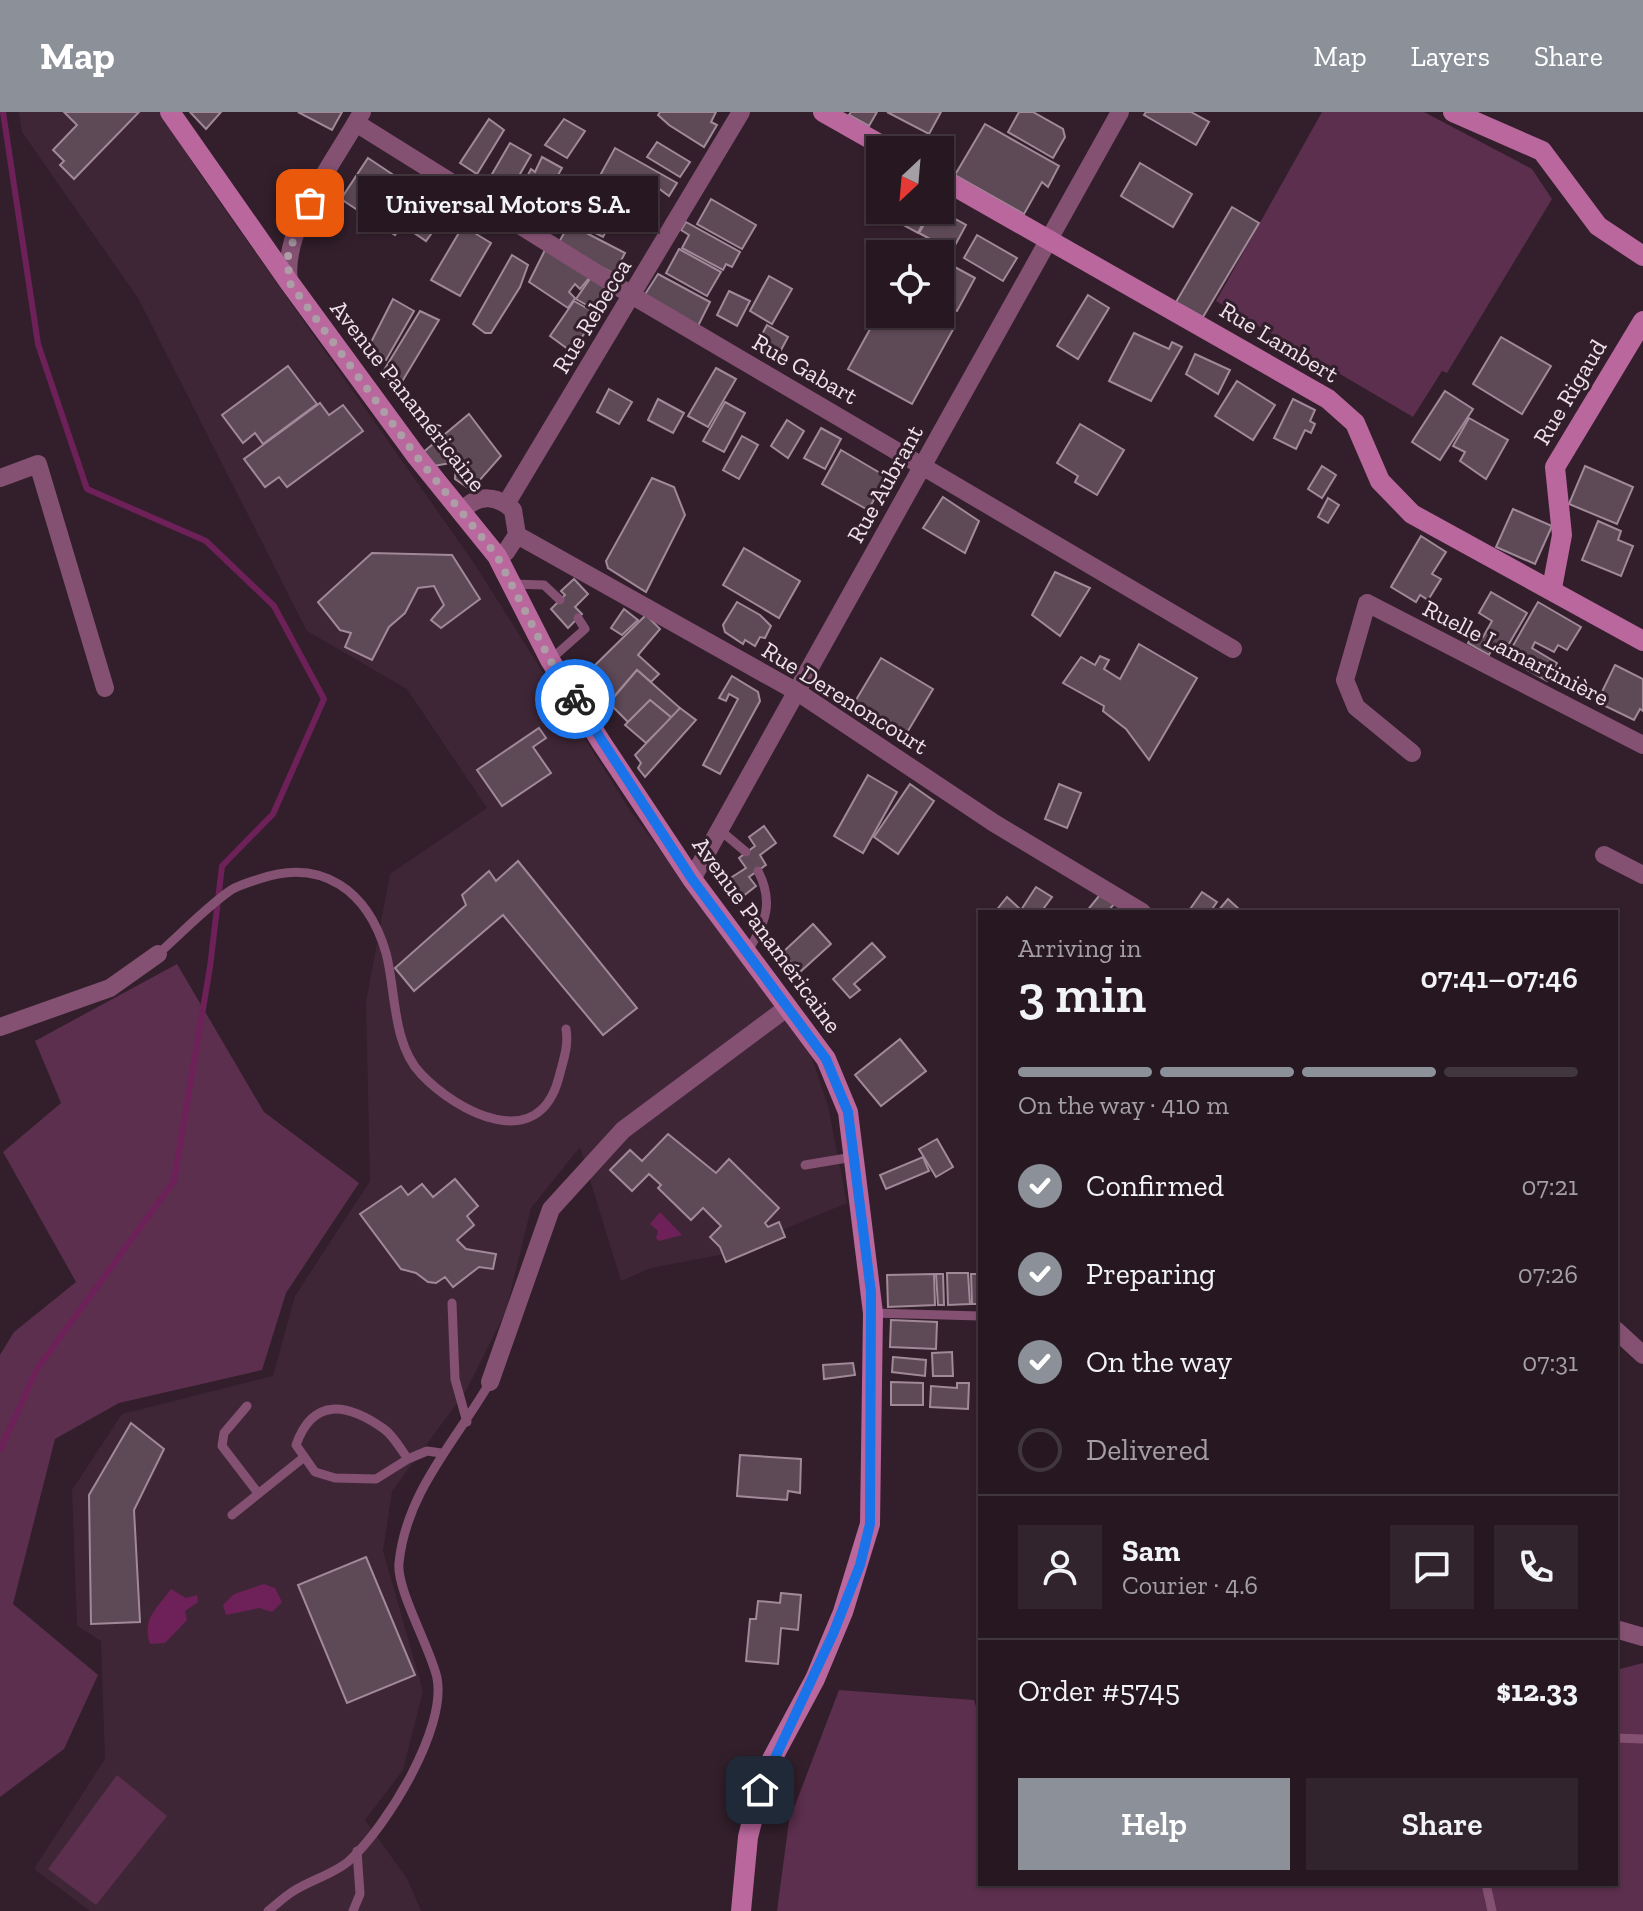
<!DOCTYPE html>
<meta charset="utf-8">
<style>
:root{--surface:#261720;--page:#32242d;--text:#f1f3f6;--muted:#a49fa5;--line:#42363e;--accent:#8c9099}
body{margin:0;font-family:"Zilla Slab",serif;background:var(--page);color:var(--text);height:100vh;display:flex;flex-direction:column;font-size:30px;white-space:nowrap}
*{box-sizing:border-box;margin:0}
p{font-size:26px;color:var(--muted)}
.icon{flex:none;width:44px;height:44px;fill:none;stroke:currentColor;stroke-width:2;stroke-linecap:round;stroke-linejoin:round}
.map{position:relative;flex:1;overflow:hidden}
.drawer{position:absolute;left:978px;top:798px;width:640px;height:976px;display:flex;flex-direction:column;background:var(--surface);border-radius:0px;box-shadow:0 2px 6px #0004,0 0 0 2px var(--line)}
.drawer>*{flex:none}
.needle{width:52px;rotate:206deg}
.buttons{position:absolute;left:866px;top:24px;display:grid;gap:16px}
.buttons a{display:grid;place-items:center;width:88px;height:88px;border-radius:0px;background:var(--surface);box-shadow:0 2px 6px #0004,0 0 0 2px var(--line);font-size:40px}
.pin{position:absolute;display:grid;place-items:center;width:68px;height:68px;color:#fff;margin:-34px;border-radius:16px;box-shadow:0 4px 12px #0006}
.courier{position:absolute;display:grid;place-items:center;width:80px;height:80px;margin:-40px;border:6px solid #1a73e8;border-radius:50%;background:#fff;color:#222;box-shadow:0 2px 10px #0007}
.bubble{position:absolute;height:56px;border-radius:0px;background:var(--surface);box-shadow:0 2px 6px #0004,0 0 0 2px var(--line);font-size:26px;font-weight:600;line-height:56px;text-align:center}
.summary em{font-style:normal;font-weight:600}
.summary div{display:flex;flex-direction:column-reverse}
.summary{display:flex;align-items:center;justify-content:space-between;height:136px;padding:0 40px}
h1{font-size:52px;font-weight:600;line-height:60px}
.bar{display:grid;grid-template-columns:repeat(4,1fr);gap:12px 8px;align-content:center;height:96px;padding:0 40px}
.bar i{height:10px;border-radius:6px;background:var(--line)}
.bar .on{background:var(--accent)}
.bar p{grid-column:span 4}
.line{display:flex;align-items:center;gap:20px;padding:0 40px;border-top:2px solid var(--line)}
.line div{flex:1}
.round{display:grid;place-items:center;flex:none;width:84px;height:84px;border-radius:0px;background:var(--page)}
ol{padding:0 40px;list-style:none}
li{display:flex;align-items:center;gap:24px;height:88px}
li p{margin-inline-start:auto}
li .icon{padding:8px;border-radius:50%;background:var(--accent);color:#fff;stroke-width:4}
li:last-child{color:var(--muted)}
li i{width:44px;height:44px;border:4px solid var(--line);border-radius:50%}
.cta{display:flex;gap:16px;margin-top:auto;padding:16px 40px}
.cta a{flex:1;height:92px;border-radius:0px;background:var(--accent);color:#fff;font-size:32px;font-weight:600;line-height:92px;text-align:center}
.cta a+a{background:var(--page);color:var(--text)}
header{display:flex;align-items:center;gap:48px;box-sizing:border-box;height:112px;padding:0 40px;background:var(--accent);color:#fff}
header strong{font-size:38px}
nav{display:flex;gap:44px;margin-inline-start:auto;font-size:28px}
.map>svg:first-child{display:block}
.built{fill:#3f2636}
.green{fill:#5b2f4d}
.water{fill:#6e2158}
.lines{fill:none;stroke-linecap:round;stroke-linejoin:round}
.stream{stroke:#6e2158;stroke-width:6}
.building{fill:#5e4956;stroke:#a18998;stroke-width:2}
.lane{stroke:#855173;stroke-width:9}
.street{stroke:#855173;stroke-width:18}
.secondary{stroke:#ba679e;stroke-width:20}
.done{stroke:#ac9da6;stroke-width:8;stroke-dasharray:0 14.4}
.route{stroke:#1a73e8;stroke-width:10}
.labels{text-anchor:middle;stroke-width:6;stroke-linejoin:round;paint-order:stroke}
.street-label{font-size:24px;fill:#eee1e9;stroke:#321f2b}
</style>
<header>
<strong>Map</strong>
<nav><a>Map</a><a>Layers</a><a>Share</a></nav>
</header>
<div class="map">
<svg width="1643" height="1799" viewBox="0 0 1643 1799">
<rect width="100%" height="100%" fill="#321f2b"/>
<path class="built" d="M19,0H161L197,58L474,451L629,697L721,818L800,911L828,994L847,1091L725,1142L651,1156L621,1169L580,1035L531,1096L506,1199L466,1279L392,1379L383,1439L423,1579L403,1658L365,1708L408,1768L421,1799H90L34,1757L105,1647L101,1529L77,1514L72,1378L122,1302L273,1264L295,1184L370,1069L366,890L390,762L487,696L407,577L307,519L138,186L22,20Z"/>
<g class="green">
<path d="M1322,0H1424L1532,57L1552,87L1447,261L1442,259L1413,305L1216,189Z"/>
<path d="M177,852L264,1000L359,1071L286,1181L262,1258L119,1291L55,1327L13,1492L98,1563L64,1637L0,1685V1243L14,1220L76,1170L3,1040L61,991L35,929Z"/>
<path d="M1643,1551V1799H777L789,1709L839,1578L974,1588L980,1608V1772H1616V1558Z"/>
<path d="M117,1663L167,1704L96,1793L48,1757Z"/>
</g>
<g class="water">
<path d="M660,1100L682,1123L659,1129L656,1126L658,1119L650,1112Z"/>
<path d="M264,1472L275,1476L282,1490L272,1500L259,1496L226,1503L223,1493L234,1482Z"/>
<path d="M171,1477L186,1486L197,1483L198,1490L185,1499L187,1508L165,1531L150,1532C142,1506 156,1498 171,1477Z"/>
</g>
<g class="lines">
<path class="stream" d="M0,1338L37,1257L174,1069L210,855L222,754L273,702L324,587L274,494L206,429L87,377L38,232L3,0"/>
</g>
<g class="building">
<path d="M64,0H139L74,67L60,53L64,49L53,38L77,13Z"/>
<path d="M190,0H221L206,17Z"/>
<path d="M298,0H342L332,18Z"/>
<path d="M660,0H716L711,10L717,13L704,35L669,13L658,3Z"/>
<path d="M851,0H877L869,14L849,3Z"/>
<path d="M887,0H941L929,22Z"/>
<path d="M1019,0H1033L1063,17L1065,25L1053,46L1008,20Z"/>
<path d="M1146,0H1191L1209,10L1196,33L1144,3Z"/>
<path d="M489,7L504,18L477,62L460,51Z"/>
<path d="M564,7L585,19L567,46L545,33Z"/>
<path d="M985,12L1059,54L1048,75L1042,70L1024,102L955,63Z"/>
<path d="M657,30L690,50L680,65L647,45Z"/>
<path d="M510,31L531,43L505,88L484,76Z"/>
<path d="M615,36L677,71L669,84L654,73L646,85L641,83L634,100L591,80Z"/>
<path d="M542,45L562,56L533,108L512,94L531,57L535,60Z"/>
<path d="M368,46L422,82L395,123L341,87Z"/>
<path d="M1140,51L1192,82L1173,115L1121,84Z"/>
<path d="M557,71L574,81L553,119L537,110Z"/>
<path d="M584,83L616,100L603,125L571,109Z"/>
<path d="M711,87L756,113L742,137L697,112Z"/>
<path d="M422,88L444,104L426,129L404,114Z"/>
<path d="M880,91V98H930L918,121L876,98Z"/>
<path d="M1232,95L1259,111L1203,205L1176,190Z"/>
<path d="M931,101L944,109L948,103L966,113L952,139L919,121Z"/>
<path d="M686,110L740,140L732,155L726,152L723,158L682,136L689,123L681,118Z"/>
<path d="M569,112L625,141L614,162L558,132Z"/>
<path d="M463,114L491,131L460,184L431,168Z"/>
<path d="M977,123L1017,146L1003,169L964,146Z"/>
<path d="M547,134L591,164L580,177L575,172L569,180L575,186L568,196L529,170Z"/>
<path d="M679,137L721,160L707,184L666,161Z"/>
<path d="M512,143L528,153L520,175L491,221H485L473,212Z"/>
<path d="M940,147L975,166L957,199L940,190Z"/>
<path d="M658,162L710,190L698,214L642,187Z"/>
<path d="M592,164L610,174L612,183L599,200L576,187Z"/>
<path d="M769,164L792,177L772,212L750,199Z"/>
<path d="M729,179L750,189L737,214L717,203Z"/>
<path d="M1088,183L1109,196L1078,247L1057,234Z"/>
<path d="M393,187L414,199L386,248L367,238Z"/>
<path d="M574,189L597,202L572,240L550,224Z"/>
<path d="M420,199L439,208L400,273L381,263Z"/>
<path d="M880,199L933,202L955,214L912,292L848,257Z"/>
<path d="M767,213L788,225L780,240L759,228Z"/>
<path d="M1134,221L1169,237L1172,230L1182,235L1151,289L1109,269Z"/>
<path d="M1501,225L1551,254L1522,302L1473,272Z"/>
<path d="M1195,242L1230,258L1218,282L1186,262Z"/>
<path d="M288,254L317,292L263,332L255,321L243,331L222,303Z"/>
<path d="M716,256L736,267L708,315L688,304Z"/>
<path d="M1237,269L1275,293L1253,328L1215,304Z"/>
<path d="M609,277L632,290L619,312L597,300Z"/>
<path d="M1445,279L1473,297L1440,348L1412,330Z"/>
<path d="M658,287L684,301L673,321L648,308Z"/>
<path d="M1293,287L1315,298L1310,309L1315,312L1311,321L1305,318L1296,337L1274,326Z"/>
<path d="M725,290L745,301L724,340L703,329Z"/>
<path d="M320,291L329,303L343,293L363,319L287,375L279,365L265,375L244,347Z"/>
<path d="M469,302L501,344L471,378L455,367L456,350L434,354L421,342Z"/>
<path d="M1469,306L1508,328L1486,367L1460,349L1465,340L1453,334Z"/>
<path d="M787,308L804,319L788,346L771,334Z"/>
<path d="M1080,312L1124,338L1097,383L1075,370L1078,364L1057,351Z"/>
<path d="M821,316L841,327L825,357L804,346Z"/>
<path d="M742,324L758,333L739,367L723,358Z"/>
<path d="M841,338L887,365L868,398L822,372Z"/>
<path d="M1322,354L1336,363L1322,386L1308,377Z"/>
<path d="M1585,354L1633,375L1617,412L1569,392Z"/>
<path d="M652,366L674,375L685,403L646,480L608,456L606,449Z"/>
<path d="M943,385L979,409L965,441L923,416Z"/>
<path d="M1328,386L1339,393L1328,411L1318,405Z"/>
<path d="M1513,397L1552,414L1535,452L1496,435Z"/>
<path d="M1598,409L1621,419L1618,428L1633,434L1621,464L1582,448Z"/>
<path d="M1421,424L1446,440L1432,462L1441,467L1428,488L1420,483L1416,490L1391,475Z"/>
<path d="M744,436L800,469L779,506L723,473Z"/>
<path d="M372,441L452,443L480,487L441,516L431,508L444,493L434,474L418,476L405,501L389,515L372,548L345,535L351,521L340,518L318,490Z"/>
<path d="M1055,460L1090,476L1060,524L1032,503Z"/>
<path d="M574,467L588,482L575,495L582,502L568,516L551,497L565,483L561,479Z"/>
<path d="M1491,480L1527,501L1503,542L1493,536L1489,543L1468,531L1474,520L1483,525L1492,509L1479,501Z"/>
<path d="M737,490L760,503L771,514L765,526L760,525L755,534L745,528L743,532L725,520L723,513Z"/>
<path d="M1538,490L1581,515L1567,538L1558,533L1554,540L1535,530L1532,536L1557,551L1547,569L1506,546Z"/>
<path d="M624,497L638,508L622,523L611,516Z"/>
<path d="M646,503L660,517L638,543L659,562L651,570L637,558L611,588L590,569L588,560Z"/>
<path d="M1139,532L1197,566L1149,648L1126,617L1103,599L1104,594L1063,571L1081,545L1095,553L1100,544L1109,548L1104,557L1120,567Z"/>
<path d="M881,546L933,577L905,624L853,593Z"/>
<path d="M1615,553L1643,567V599L1640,597L1634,608L1597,590Z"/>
<path d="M637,558L680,596L672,606L650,588L628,610L609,591Z"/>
<path d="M732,564L758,580L760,589L720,662L703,653L738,587L729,582L726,589L719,586Z"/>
<path d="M650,588L672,606L646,631L625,613Z"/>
<path d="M680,596L696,608L645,665L638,656L641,651L635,643Z"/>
<path d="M539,616L546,626L533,635L551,661L502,694L477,658Z"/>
<path d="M868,663L897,680L863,741L834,724Z"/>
<path d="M910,672L934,689L898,742L874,725Z"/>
<path d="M1059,672L1081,681L1067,716L1045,707Z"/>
<path d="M764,714L776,731L760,743L766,753L749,765L756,774L742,785L729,767L746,756L739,746L755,734L749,725Z"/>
<path d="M518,749L637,896L603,923L503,803L414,879L395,856L466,793L462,783L489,759L496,769Z"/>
<path d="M1036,775L1052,785L1041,800H995L1007,785L1021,798Z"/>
<path d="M1103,779L1116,790L1107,800H1086Z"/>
<path d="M1202,780L1217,790L1210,800H1188Z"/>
<path d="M1228,787L1240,798L1217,800Z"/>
<path d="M813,812L831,832L800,860L782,841Z"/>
<path d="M872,831L885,845L854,872L860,878L850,886L833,867Z"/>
<path d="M900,927L926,959L881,994L855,963Z"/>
<path d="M668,1022L716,1061L729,1047L779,1096L765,1111L768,1115L779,1110L785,1125L726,1150L720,1135L710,1125L721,1114L703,1096L691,1108L658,1076L661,1073L649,1062L632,1079L610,1058L630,1038L642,1049Z"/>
<path d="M937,1027L953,1055L936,1065L919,1037Z"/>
<path d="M923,1045L929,1059L886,1077L880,1063Z"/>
<path d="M455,1067L478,1094L467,1104L474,1113L457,1128L466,1137L496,1142L493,1157L479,1155L453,1175L445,1165L436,1171L428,1170L416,1161L401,1157L360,1102L401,1074L408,1083L422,1072L433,1085Z"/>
<path d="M947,1161H968L970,1192L948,1193Z"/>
<path d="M934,1162L935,1193L888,1195L887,1163Z"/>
<path d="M936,1162H943L944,1193H938Z"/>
<path d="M971,1162H980V1192H972Z"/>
<path d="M891,1208L937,1210L936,1237L890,1235Z"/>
<path d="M952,1240L953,1264H933L932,1241Z"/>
<path d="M893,1245L926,1248L925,1264L892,1260Z"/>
<path d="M853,1251L855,1263L824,1267L823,1253Z"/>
<path d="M891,1270L923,1271V1293H891Z"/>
<path d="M957,1271H969L968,1297L930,1295L931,1274L957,1276Z"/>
<path d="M131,1311L164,1337L134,1398L140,1510L91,1512L89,1383Z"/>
<path d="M740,1343L801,1347L800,1381L788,1379L787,1388L737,1384Z"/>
<path d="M366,1445L415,1563L347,1591L298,1473Z"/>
<path d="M781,1481L801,1483L798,1518L781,1516L778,1552L746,1549L750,1507H756L758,1489L780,1491Z"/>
</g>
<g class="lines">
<g class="lane">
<path d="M512,472L544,473L560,488"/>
<path d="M550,548L585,517L578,506"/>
<path d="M721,719L746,740"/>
<path d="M747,840C766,811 774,790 758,759"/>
<path d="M158,842C182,821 205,796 231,778C239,773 250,770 259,767C322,745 368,779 386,841C396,878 392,932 421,962C458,1001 539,1043 559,965C563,949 569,934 566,917"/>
<path d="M805,1053L853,1045"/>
<path d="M452,1191L455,1267L467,1310"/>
<path d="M873,1201L980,1204"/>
<path d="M247,1294L224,1321L222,1334L258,1381"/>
<path d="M408,1347L376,1367L335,1366L315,1360L296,1333C313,1285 347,1291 384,1317C394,1324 401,1338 408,1347L427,1339L441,1341"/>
<path d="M232,1403L303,1346"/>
<path d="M1616,1626L1643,1627"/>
<path d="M1486,1772L1492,1799"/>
<path d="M268,1799C276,1793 284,1785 292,1780C310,1768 335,1762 350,1748C387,1714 447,1616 437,1566C431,1537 396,1477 399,1451C406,1380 456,1329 490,1270"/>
<path d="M353,1799L360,1782L357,1739"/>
</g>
<g class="street">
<path d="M356,11L633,184L1233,537"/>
<path d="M289,170C281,116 336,48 362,0"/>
<path d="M0,366L38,352L105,576"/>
<path d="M506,392L741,0"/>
<path d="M463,398C478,382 497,383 513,398L517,423L506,440L497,444"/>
<path d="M517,423L799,581L994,711L1142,800"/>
<path d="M1412,641L1356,595L1345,568L1367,491L1643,633"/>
<path d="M1604,743L1643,763"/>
<path d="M692,767L1120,0"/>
<path d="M0,915L110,876L158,842"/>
<path d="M1616,1218L1643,1243"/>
<path d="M490,1270L551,1097L623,1018L788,895"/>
<path d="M1619,1518L1643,1525"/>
</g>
<g class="secondary">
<path d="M170,0L289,170L417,345L497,444L550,548L601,630L692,767L826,947L848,1000L873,1201L870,1412L843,1500L815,1567L771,1649L760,1678L748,1725L741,1799"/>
<path d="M823,0L890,38"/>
<path d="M1453,0L1542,39L1598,114L1643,144"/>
<path d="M940,66L1328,287L1355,311L1380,369L1412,402L1643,529"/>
<path d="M1552,476L1562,423L1555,355L1643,209"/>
</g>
</g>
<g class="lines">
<path class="done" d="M310,91L288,141L289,170L417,345L497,444L550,548L575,587"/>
<path class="route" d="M575,587L692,767L826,947L848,1000L871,1180L870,1412L860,1453L833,1522L760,1678"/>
</g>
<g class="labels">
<g class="street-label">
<text transform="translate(592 204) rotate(-59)" y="8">Rue Rebecca</text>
<text transform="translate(1279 230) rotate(31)" y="8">Rue Lambert</text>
<text transform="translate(805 257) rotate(30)" y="8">Rue Gabart</text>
<text transform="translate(1570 280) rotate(-59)" y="8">Rue Rigaud</text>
<text transform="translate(408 284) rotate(52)" y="8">Avenue Panaméricaine</text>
<text transform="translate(885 372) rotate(-61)" y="8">Rue Aubrant</text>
<text transform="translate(1516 541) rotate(27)" y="8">Ruelle Lamartinière</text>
<text transform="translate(845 586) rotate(32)" y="8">Rue Derenoncourt</text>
<text transform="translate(767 823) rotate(54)" y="8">Avenue Panaméricaine</text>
</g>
</g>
</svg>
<div class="buttons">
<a><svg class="needle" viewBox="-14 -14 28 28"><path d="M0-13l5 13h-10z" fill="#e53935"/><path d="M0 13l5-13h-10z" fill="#a49fa5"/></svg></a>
<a><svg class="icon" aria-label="locate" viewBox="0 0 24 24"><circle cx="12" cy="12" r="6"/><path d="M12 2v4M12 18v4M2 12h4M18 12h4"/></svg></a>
</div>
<div class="pin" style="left:310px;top:91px;background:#ea580c"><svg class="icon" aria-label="bag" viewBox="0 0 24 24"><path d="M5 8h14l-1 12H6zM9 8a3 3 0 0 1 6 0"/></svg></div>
<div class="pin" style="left:760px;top:1678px;background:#1f2937"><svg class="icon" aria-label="home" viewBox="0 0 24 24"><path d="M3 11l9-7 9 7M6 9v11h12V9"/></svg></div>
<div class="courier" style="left:575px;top:587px"><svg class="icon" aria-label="bike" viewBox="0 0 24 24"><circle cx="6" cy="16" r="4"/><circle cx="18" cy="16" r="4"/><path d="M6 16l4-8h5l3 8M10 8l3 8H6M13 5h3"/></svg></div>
<div class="bubble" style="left:358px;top:64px;width:300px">Universal Motors S.A.</div>
<section class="drawer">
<div class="summary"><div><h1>3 min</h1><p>Arriving in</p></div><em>07:41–07:46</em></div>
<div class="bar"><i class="on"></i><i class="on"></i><i class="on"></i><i></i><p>On the way · 410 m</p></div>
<ol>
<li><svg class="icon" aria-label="check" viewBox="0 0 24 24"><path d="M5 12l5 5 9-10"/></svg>Confirmed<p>07:21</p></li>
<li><svg class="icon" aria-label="check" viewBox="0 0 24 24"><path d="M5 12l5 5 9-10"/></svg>Preparing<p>07:26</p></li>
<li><svg class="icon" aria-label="check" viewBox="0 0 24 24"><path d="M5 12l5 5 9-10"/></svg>On the way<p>07:31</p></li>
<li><i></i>Delivered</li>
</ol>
<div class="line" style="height:144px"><a class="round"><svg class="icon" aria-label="person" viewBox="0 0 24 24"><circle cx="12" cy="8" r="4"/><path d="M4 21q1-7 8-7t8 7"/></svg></a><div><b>Sam</b><p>Courier · 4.6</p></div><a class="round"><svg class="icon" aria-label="chat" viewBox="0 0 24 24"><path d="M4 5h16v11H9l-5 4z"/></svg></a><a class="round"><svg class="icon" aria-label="phone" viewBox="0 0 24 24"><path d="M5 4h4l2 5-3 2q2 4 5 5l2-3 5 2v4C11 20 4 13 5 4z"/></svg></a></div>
<div class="line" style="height:104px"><div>Order #5745</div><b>$12.33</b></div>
<div class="cta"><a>Help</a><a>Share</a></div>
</section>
</div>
